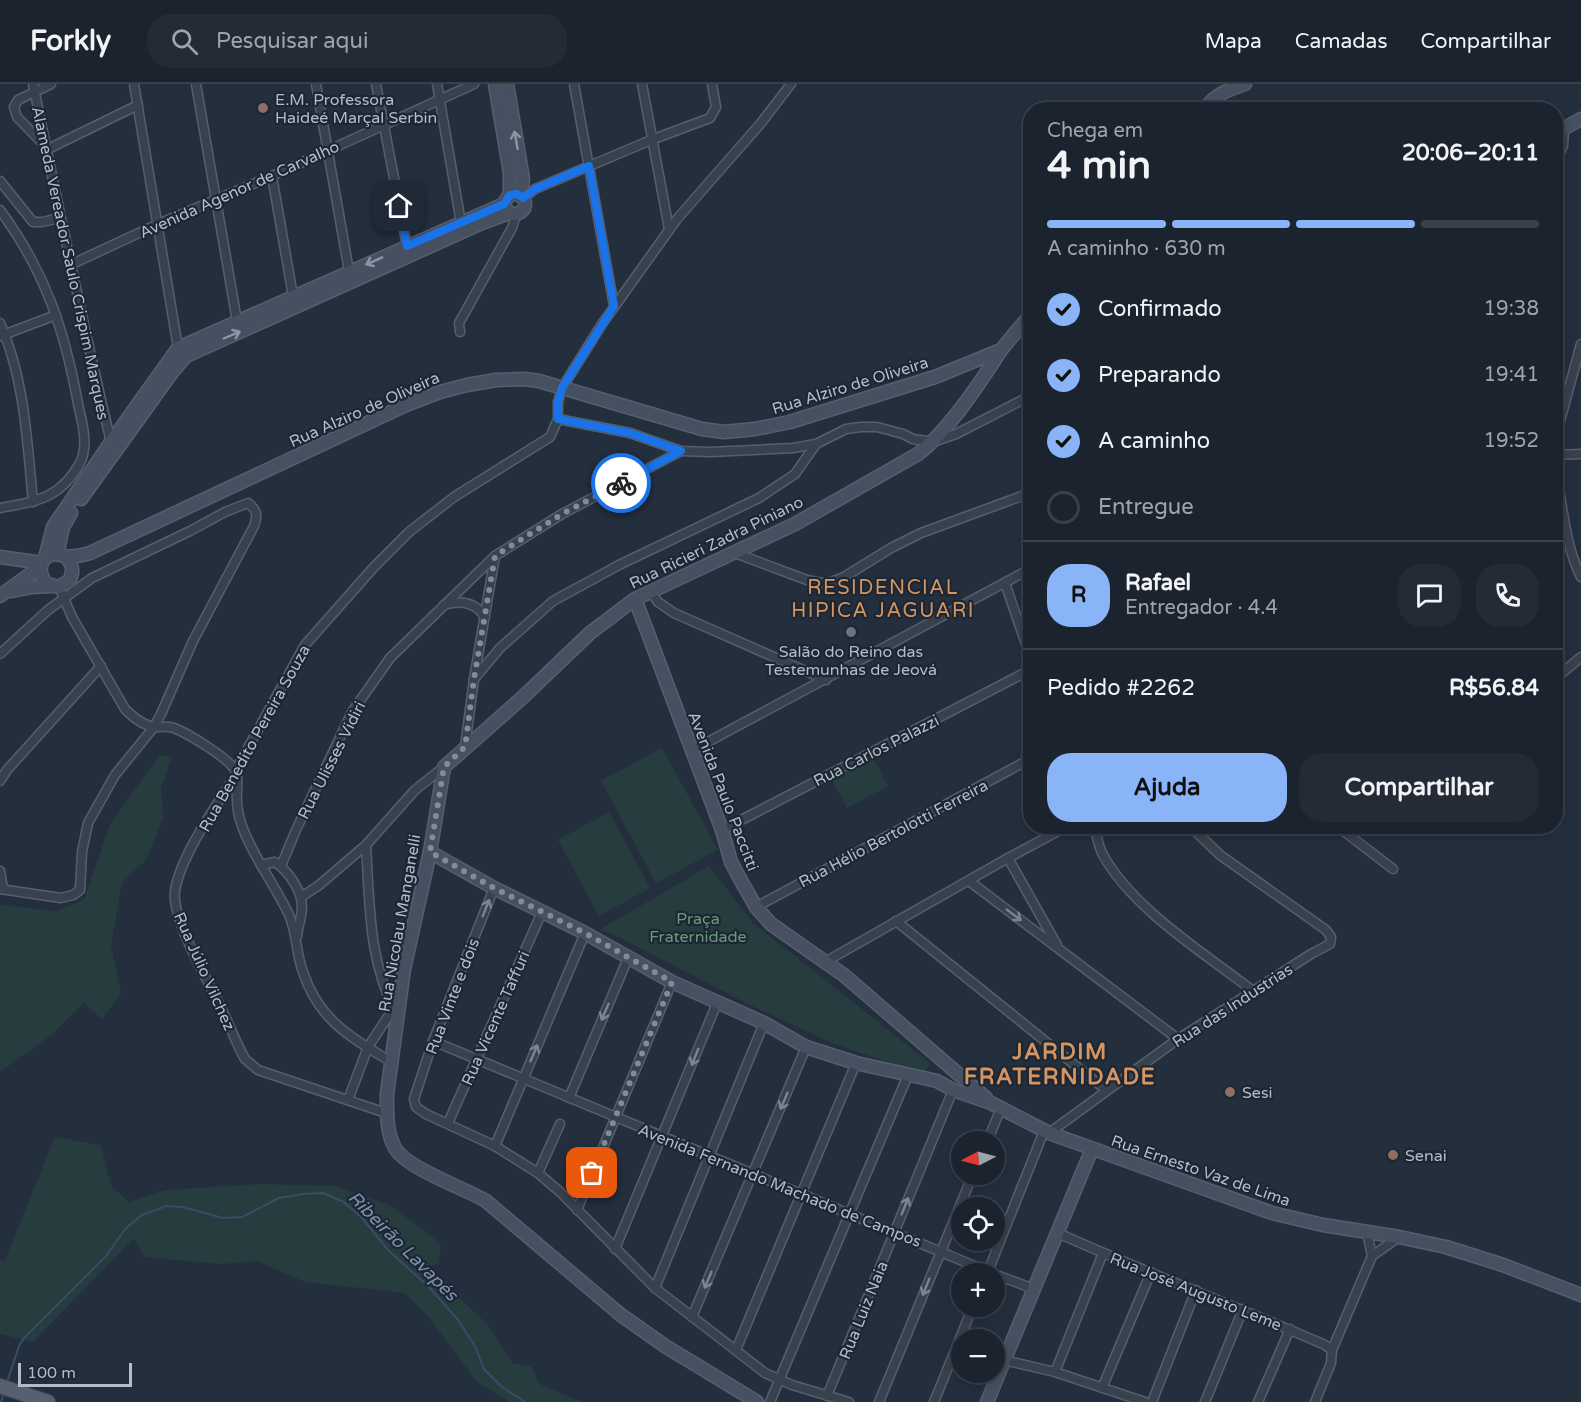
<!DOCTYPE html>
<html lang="pt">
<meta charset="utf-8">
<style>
:root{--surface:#1b232e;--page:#242b36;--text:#f1f3f6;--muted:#a0a4aa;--line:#39404a;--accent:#8ab4f8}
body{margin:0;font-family:"Varela Round",sans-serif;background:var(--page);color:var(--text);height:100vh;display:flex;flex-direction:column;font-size:22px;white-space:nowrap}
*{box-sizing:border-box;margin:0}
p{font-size:20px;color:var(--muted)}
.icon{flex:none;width:33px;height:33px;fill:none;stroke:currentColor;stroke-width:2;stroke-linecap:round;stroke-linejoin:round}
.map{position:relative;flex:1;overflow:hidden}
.sheet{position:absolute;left:1023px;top:18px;width:540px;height:732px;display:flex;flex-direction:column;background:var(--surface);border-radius:24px;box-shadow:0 3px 15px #0003,0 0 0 2px var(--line)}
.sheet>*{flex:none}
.needle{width:39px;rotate:264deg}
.buttons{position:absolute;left:951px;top:1047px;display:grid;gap:12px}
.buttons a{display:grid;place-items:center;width:54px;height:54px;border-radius:50%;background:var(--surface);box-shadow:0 3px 15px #0003,0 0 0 2px var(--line);font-size:30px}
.scale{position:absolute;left:18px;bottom:15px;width:114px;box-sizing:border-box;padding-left:6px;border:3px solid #b4bcc9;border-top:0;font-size:16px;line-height:21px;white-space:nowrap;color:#b4bcc9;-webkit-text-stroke:4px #1d2633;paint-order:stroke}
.pin{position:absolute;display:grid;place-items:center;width:51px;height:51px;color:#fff;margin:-26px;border-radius:12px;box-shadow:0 3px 9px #0006}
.courier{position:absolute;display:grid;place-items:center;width:60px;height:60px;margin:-30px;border:4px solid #1a73e8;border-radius:50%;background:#fff;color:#222;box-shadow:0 2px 8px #0007}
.overview em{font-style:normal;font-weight:700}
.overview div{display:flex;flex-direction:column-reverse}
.overview{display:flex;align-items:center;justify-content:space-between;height:102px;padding:0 24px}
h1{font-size:39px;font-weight:700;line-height:45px}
.bar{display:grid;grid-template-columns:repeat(4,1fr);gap:9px 6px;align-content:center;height:72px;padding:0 24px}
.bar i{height:8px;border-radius:4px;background:var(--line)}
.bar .active{background:var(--accent)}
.bar p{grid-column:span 4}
.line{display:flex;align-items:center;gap:15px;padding:0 24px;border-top:2px solid var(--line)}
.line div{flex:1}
.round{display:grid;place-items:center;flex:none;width:63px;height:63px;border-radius:24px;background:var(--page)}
ol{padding:0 24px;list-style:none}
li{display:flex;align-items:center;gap:18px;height:66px}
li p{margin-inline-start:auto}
li .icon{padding:6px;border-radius:50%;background:var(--accent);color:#111;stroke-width:4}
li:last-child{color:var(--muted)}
li i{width:33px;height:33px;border:3px solid var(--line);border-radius:50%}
.cta{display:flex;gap:12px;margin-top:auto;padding:12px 24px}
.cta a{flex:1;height:69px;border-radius:24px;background:var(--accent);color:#111;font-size:24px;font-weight:700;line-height:69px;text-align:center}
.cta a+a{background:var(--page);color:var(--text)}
header{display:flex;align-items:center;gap:36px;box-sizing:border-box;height:84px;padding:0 30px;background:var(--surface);border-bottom:2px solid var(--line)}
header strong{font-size:28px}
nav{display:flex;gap:33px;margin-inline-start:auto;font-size:21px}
.search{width:420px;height:54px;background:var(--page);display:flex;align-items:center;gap:15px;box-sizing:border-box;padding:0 21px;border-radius:24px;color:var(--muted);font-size:22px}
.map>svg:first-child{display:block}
.green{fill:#263c3f}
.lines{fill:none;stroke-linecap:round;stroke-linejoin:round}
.stream{stroke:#394c67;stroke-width:2}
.street-casing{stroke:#565f6c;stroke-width:11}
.secondary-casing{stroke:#565f6c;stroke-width:15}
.primary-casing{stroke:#414a57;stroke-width:16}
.street{stroke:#38414e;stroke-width:8}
.secondary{stroke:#465061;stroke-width:12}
.primary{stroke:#56606e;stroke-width:14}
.oneway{stroke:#8e96a5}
.oneway2{stroke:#7c8592}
.done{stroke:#828b98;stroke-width:6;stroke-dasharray:0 10.8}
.route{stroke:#1a73e8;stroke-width:8}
.education-dot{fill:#8d6e63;stroke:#1d2633;stroke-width:2}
.worship-dot{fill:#6b7280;stroke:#1d2633;stroke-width:2}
.labels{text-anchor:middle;stroke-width:4.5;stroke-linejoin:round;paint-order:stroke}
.poi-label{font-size:16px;fill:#b4bcc9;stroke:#1d2633;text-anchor:start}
.street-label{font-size:16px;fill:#b4bcc9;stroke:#1d2633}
.park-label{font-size:16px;fill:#6b9a76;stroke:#1d2633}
.water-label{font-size:18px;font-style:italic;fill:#7c92b1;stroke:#1d2633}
.quarter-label{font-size:20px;letter-spacing:1.5px;fill:#d59563;stroke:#1d2633}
.district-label{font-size:22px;font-weight:bold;letter-spacing:1.5px;fill:#d59563;stroke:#1d2633}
</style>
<header>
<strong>Forkly</strong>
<div class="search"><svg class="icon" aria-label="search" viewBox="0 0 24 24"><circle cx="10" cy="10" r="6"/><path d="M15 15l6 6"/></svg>Pesquisar aqui</div>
<nav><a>Mapa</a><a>Camadas</a><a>Compartilhar</a></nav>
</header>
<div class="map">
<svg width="1581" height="1318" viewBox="0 0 1581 1318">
<rect width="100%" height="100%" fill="#242f3e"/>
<g class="green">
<path d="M662,664L718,766L656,799L601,697Z"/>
<path d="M160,671L172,673L161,704L163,734L146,776L122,798L111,862L121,909L102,935L84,919L50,952L0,988V821L57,827L84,816L110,740Z"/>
<path d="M873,674L888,702L847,724L832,696Z"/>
<path d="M609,728L650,804L599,832L558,756Z"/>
<path d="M709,782L753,839L930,979L925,991L832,959L750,921L614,851L599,846Z"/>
<path d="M55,1053L101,1061L111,1102L129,1118L165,1106L260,1100L334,1102L390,1121L441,1160L439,1179L427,1183L487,1240L513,1279L531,1282L539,1300L581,1318H510L476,1297L428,1232L405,1209L305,1198L257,1177L221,1180L144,1173L134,1154L33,1258L0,1250V1176L4,1178Z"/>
</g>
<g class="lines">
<g class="stream">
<path d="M7,1298L19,1262L24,1254L106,1172L126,1144L142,1131L166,1122L183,1123L223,1134L242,1133L279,1114L303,1110L323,1109L344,1118L362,1134L388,1166L428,1202L458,1236L475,1262L484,1285L502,1303L525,1318"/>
<path d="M1,1318L4,1309"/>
</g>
<g class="street-casing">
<g id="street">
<path d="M33,0C58,119 82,239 111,358"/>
<path d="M51,0L18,16L14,23L17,33L48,65L138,21"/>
<path d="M134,0L178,264"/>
<path d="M196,0L237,237"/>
<path d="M316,0L349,187"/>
<path d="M376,0L407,162"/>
<path d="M437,0L461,139"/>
<path d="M574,0L614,222"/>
<path d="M642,0L669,145"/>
<path d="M1556,77L1563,62L1564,44"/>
<path d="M272,92L293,212"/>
<path d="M0,97L33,138H42L60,134"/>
<path d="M523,114L535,105L651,56L710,34L716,23L712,0"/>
<path d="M0,126C45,187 65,247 78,320C82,338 89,361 80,379C60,415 37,417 0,424"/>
<path d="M70,181L158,140L272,92L474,0"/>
<path d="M0,239C25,296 27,357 33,418"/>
<path d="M460,248L459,239L512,144L516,131"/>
<path d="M0,252L56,231"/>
<path d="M558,335L630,349L681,367L710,368L793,364L816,360L846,345L861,343H877L903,350L913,355L933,358L956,350L1030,312"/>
<path d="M1556,352L1581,260"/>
<path d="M1556,371L1581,370"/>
<path d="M1556,388C1563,423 1565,461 1581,493"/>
<path d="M735,469L807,496L822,499L831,498L844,493L891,464L921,449L1030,409"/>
<path d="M1005,499L1030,572"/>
<path d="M650,507L658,518L674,529L826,596"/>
<path d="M62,510L72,533L125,625C133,633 143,642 156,643C162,643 168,642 174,644C187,649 231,675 236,688C239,696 236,707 237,715C237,724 239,734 242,742C253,773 275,801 289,831C297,849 296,870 303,888C319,937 352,954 393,979"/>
<path d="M444,521C461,516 475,518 485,533"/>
<path d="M0,570L48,526L92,494L190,447L225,428L248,419C257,426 258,431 254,442L193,557L161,630L154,643L115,691L88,739L82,768L80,806L73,811L61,814L0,805"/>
<path d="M1556,594L1581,573"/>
<path d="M474,595L500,564L553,517L619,481L759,414L795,390L816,360"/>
<path d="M465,663L474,595L495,472"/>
<path d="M691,667L1030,485"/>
<path d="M0,697L7,686L101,582"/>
<path d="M1094,742C1097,751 1098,761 1102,769C1132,825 1203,868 1253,907"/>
<path d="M1337,742L1393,785"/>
<path d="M722,746L1030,586"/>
<path d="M366,761C370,824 368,874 397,933"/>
<path d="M1008,774L1057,861"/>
<path d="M261,781L275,778C288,787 302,806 302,823C302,832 298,842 297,852"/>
<path d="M281,782L296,746L352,628L390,574L495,472L562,430L681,367"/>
<path d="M0,787L3,805"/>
<path d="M969,797L1178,955"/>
<path d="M494,804L433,957L414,1015L416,1023L426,1030L495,1062L538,1089L560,1108L655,1204L765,1289L792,1301L849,1318"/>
<path d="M301,813L318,802L366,761L415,706L444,683"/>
<path d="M756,823L1030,675"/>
<path d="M896,837L1106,1006"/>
<path d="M825,878L1008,774L1068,742"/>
<path d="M433,957L994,1190"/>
<path d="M569,1014L628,874"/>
<path d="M348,1016L368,963L393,925"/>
<path d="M386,1029L258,986L245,975C236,959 230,942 222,926C209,898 171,835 175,807C180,772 218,719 237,689L239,680L305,561L374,483L409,448L454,413L550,353L558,335V318L562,304L602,240L677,135L761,39L791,0"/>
<path d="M448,1039L542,828"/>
<path d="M1049,1049L1178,955L1311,870L1330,860L1331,853L1326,846L1220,771L1190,742"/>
<path d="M987,1058L1001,1024"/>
<path d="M495,1062L585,849"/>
<path d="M538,1089L560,1040"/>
<path d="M577,1126L672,898"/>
<path d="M1367,1148L1372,1172"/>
<path d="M1058,1149C1146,1189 1236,1222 1325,1261L1332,1266"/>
<path d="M615,1165L717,919"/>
<path d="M987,1190L1044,1047"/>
<path d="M994,1190L1034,1205"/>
<path d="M655,1204L764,939"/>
<path d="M692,1233L806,963"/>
<path d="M736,1266L856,979"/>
<path d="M1004,1276L1055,1288L1145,1318"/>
<path d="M1055,1288L1103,1169"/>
<path d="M1102,1304L1151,1188"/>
<path d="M827,1312L953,1006"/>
<path d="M770,1318L908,991"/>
<path d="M879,1318L973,1090"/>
<path d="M934,1318L973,1222"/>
<path d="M1152,1318L1196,1206"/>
<path d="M1205,1318L1243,1225"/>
<path d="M1258,1318L1290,1245"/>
<path d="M1315,1318L1331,1279L1332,1266L1372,1172L1399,1153"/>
</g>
</g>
<g class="secondary-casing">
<g id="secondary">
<path d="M495,0L510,89V111"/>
<path d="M507,0L523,95L520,112"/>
<path d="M1204,26C1215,10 1228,6 1245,0"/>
<path d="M1556,49L1581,35"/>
<circle cx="515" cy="120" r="10"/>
<path d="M81,415L173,287L186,272L482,139L509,129"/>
<path d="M57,470L63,443L71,429"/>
<path d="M65,472C73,480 74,488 69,497L59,503L47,500C39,491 37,476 51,471C56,469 60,471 65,472C74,474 82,471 90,469L406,321L440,308L467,301L496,296L524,295L539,297L702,345L724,348L755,345L790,338L935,293L1001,266L1030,231"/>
<path d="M0,473L42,479"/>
<path d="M45,474L53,443L111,358L178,264L504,120"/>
<path d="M12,507L32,503L52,502"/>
<path d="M0,512L40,483"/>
<path d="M635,515L722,746L731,778L740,795L756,823L771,840L845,892L986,1014"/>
<path d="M430,768L494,804L585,849L672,898L764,939L806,963L856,979L937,997L953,1006L991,1019L1049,1049L1272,1129L1323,1141L1399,1153L1446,1163L1503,1181L1581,1211"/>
<path d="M757,1318L665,1262L621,1231L486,1117C464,1104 406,1084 395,1064C386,1048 387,1028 387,1010L404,885L430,768L444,683L522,614L590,549L635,515L795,440L918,370C949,346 980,299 1001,266"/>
<path d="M987,1318L1092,1065"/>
</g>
</g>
<g class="primary-casing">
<path id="primary" d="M0,1302L48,1318"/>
</g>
<use href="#street" class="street"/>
<use href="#secondary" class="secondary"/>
<use href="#primary" class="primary"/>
</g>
<defs><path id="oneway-shaft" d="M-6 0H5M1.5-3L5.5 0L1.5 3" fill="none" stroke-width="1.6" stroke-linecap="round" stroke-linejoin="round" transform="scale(1.5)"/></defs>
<g class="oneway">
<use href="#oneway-shaft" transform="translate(516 56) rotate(-100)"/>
<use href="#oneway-shaft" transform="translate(374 177) rotate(156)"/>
<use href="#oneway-shaft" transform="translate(232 251) rotate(-23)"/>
</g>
<g class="oneway2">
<use href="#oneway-shaft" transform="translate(486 824) rotate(-68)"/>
<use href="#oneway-shaft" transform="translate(1014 831) rotate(37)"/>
<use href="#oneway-shaft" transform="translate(605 928) rotate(113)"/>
<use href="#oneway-shaft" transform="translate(534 969) rotate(-67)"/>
<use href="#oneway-shaft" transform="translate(695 973) rotate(112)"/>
<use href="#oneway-shaft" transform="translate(784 1017) rotate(113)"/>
<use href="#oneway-shaft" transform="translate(905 1122) rotate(-68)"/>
<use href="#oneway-shaft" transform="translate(708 1196) rotate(113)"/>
<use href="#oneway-shaft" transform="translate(926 1203) rotate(112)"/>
</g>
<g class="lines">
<path class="done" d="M592,1089L672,898L585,849L494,804L430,768L444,683L465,663L474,595L495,472L562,430L621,399"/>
<path class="route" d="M399,122L407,162L504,120L510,111L517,110L523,114L535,105L589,82L614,222L562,304L558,318V335L630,349L681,367L621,399"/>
</g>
<g class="education-dot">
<circle cx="263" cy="24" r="6"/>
<circle cx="1230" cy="1008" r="6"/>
<circle cx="1393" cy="1071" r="6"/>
</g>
<circle class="worship-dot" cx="851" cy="548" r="6"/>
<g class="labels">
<g class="poi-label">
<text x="275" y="21">E.M. Professora<tspan x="275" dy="18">Haideé Marçal Serbin</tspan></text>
<text x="851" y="573" text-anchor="middle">Salão do Reino das<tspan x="851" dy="18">Testemunhas de Jeová</tspan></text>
<text x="1242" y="1014">Sesi</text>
<text x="1405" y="1077">Senai</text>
</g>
<g class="street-label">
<text transform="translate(239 105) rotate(-24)" y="6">Avenida Agenor de Carvalho</text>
<text transform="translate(71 179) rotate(78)" y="6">Alameda Vereador Saulo Crispim Marques</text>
<text transform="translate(850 301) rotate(-17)" y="6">Rua Alziro de Oliveira</text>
<text transform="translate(364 325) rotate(-24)" y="6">Rua Alziro de Oliveira</text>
<text transform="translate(716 458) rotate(-26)" y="6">Rua Ricieri Zadra Piniano</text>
<text transform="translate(254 654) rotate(-61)" y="6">Rua Benedito Pereira Souza</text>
<text transform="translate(876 666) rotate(-27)" y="6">Rua Carlos Palazzi</text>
<text transform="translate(331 676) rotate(-63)" y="6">Rua Ulisses Vidiri</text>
<text transform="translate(724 707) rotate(69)" y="6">Avenida Paulo Paccitti</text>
<text transform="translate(893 749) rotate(-28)" y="6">Rua Hélio Bertolotti Ferreira</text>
<text transform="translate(399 839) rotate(-80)" y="6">Rua Nicolau Manganelli</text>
<text transform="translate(205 887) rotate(66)" y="6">Rua Júlio Vilchez</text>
<text transform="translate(452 912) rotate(-69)" y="6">Rua Vinte e dois</text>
<text transform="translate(1232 921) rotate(-33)" y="6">Rua das Industrias</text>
<text transform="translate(495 934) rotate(-66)" y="6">Rua Vicente Taffuri</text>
<text transform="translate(1201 1086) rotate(19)" y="6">Rua Ernesto Vaz de Lima</text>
<text transform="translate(780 1101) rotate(22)" y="6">Avenida Fernando Machado de Campos</text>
<text transform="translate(1196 1207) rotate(22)" y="6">Rua José Augusto Leme</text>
<text transform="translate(863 1226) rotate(-68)" y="6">Rua Luiz Naia</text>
</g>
<g class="park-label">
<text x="698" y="840">Praça<tspan x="698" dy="18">Fraternidade</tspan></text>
</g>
<g class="water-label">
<text transform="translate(403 1162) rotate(45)" y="6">Ribeirão Lavapés</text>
</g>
<g class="quarter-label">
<text x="883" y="510">RESIDENCIAL<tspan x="883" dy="23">HIPICA JAGUARI</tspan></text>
</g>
<g class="district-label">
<text x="1060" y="975">JARDIM<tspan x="1060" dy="25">FRATERNIDADE</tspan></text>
</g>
</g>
</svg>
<div class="buttons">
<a><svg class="needle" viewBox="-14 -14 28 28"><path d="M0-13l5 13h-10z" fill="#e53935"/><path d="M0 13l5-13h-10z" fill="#a0a4aa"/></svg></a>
<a><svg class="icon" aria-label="locate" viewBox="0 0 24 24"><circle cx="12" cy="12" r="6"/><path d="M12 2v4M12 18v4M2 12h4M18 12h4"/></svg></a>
<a>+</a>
<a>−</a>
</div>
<div class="scale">100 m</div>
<div class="pin" style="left:592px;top:1089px;background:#ea580c"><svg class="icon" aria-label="bag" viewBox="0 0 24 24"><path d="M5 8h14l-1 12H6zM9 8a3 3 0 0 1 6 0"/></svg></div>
<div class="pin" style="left:399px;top:122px;background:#1f2937"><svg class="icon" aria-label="home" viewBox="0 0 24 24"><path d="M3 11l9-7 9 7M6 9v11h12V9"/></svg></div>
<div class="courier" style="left:621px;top:399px"><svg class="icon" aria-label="bike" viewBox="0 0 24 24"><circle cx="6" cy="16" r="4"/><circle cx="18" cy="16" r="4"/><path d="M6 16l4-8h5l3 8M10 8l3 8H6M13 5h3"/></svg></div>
<section class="sheet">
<div class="overview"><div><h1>4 min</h1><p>Chega em</p></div><em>20:06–20:11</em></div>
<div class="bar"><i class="active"></i><i class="active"></i><i class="active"></i><i></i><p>A caminho · 630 m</p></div>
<ol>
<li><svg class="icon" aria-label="check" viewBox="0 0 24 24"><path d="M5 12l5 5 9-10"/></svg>Confirmado<p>19:38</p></li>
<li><svg class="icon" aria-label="check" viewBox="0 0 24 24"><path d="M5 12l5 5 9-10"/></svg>Preparando<p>19:41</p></li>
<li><svg class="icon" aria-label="check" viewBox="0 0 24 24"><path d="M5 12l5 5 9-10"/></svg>A caminho<p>19:52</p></li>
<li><i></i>Entregue</li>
</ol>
<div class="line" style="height:108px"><b class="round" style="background:var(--accent);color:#111">R</b><div><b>Rafael</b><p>Entregador · 4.4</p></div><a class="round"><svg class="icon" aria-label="chat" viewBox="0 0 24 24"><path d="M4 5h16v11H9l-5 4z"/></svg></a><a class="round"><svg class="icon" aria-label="phone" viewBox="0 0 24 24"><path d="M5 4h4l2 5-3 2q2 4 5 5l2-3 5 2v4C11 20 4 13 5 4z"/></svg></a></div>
<div class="line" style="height:78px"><div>Pedido #2262</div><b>R$56.84</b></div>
<div class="cta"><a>Ajuda</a><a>Compartilhar</a></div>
</section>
</div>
